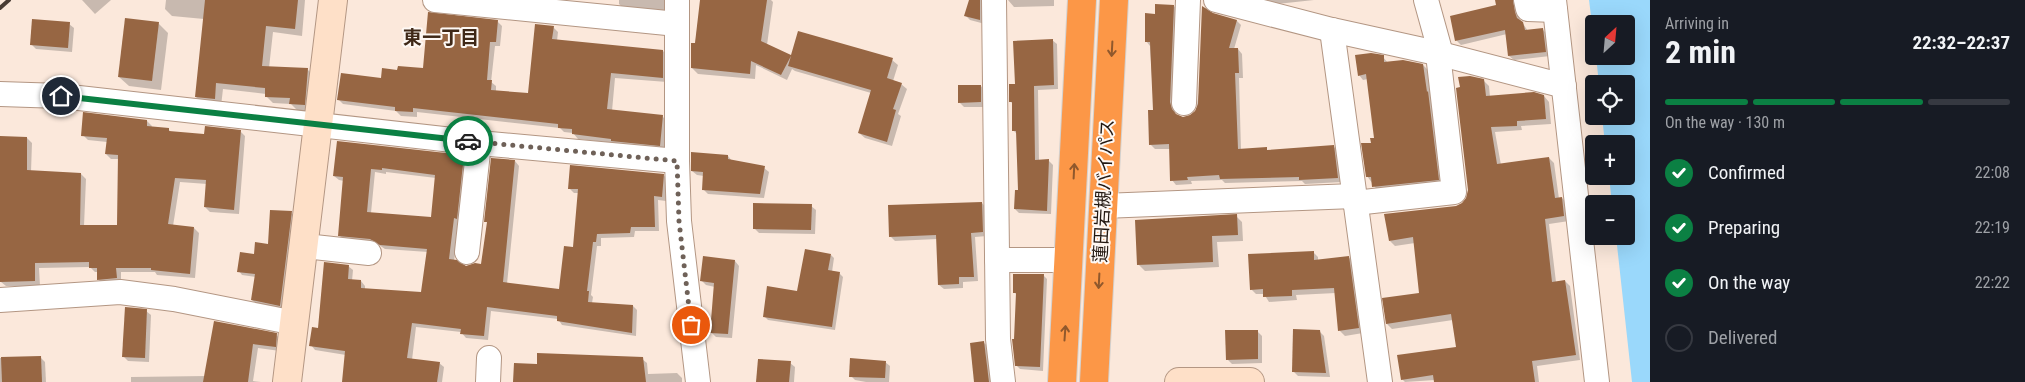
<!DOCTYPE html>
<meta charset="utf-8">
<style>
:root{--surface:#171b24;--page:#242831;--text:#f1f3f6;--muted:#9ea1a6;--line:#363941;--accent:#0b8043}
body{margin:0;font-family:"Roboto Condensed","Noto Sans JP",sans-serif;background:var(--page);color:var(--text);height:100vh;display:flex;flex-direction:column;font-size:19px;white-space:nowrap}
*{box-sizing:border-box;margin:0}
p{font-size:16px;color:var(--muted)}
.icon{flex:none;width:28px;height:28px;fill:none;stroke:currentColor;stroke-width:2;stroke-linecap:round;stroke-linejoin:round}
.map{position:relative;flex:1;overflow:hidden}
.details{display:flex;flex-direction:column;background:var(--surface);width:375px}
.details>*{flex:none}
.needle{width:32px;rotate:26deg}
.controls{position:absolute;left:1585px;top:15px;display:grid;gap:10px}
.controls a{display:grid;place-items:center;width:50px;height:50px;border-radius:5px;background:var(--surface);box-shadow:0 5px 20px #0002;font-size:25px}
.pin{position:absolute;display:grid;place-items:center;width:42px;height:42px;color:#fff;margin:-21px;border:2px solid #fff;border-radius:50%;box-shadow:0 1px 5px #0007}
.courier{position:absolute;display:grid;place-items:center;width:50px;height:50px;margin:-25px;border:4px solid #0b8043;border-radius:50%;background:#fff;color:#222;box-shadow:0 1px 6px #0007}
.overview em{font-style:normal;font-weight:700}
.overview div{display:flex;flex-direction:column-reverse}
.overview{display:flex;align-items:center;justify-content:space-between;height:85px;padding:0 15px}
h1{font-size:32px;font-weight:700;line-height:38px}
.bar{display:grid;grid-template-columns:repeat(4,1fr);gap:8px 5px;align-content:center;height:60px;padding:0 15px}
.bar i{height:6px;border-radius:4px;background:var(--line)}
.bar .selected{background:var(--accent)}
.bar p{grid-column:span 4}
ol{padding:0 15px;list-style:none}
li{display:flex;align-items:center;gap:15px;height:55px}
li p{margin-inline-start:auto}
li .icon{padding:5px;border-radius:50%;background:var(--accent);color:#fff;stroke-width:4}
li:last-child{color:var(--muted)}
li i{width:28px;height:28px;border:2px solid var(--line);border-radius:50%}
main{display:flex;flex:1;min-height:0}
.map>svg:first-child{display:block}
.water{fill:#9ad8fb}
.shadow{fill:#0003;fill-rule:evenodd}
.building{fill:#976643;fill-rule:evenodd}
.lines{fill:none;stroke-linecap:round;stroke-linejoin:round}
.street-casing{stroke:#b39683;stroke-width:26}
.secondary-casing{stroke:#b39683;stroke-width:30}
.highway-casing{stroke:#d3d1cf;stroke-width:30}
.street{stroke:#fff;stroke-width:24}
.secondary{stroke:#fee0c8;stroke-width:28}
.highway{stroke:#fc9747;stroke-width:28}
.rail{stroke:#493c34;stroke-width:4}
.oneway{stroke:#90582c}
.done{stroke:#6f6158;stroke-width:5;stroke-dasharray:0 9}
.route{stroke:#0b8043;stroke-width:6}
.labels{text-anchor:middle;stroke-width:4;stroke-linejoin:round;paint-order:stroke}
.street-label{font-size:18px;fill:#231811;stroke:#fef8f4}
.neighbourhood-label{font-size:19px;font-weight:bold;fill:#3f2817;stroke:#fef8f4}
</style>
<main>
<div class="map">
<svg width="1650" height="382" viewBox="0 0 1650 382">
<rect width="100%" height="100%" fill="#fbe8db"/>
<path class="water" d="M1589,0H1650V382H1632L1616,236H1626V204H1612L1609,176H1626V144H1605L1602,116H1626V84H1599L1596,56H1626V24H1594V40Z"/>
<g class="shadow">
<path d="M82,0H111L95,14Z"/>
<path d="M166,0H305L302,36L273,32L269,68L307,69L314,76L311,111H298L291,104L273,103L266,96V94L223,89L221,106L203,104L196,97L204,19L172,16L165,9Z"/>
<path d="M619,0H668L667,12L623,8L619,4Z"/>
<path d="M701,0H771L773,2L767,45L792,57L892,60L898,65L893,81L901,84L907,89L898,114L901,116L892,146L865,138L859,133L871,93L795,71L792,69L787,80L756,65L755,79L698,74L692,68Z"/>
<path d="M970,0H986L985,24L970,20L966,16Z"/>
<path d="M1008,0H1054V6L1014,7Z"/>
<path d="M1266,0H1314L1277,4Z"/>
<path d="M1496,0H1518L1516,8L1519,18L1528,31L1543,30L1547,34L1550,56L1514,60L1509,56L1507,34L1461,45L1456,40L1498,6Z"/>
<path d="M1174,6L1178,11L1174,108L1176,116L1184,118L1191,116L1196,111L1212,14L1237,21L1241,25L1234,49H1238L1242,54L1243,78H1239L1241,150L1266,148L1268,151L1333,146L1338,151L1342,182L1305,184L1302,181L1225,183L1222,180L1191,181L1192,184L1176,185L1172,180L1170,149H1155L1150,144L1154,111L1150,46L1146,41L1156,15Z"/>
<path d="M497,21L502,26L500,46H495L491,82L496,86V91L529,95L553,27L558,32L557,41L663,51L668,56L667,82L615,78L612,111L662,116L667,121L664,150L617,146L615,143L578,139L573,133L564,132L560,128L417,112V117L401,116L396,111L343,104L339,100L399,71L424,69Z"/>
<path d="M158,23L168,33L161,90L129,86L119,77Z"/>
<path d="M69,24L74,28L72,52L36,49L31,44Z"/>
<path d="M1052,40L1057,44L1058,89L1038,90L1039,161H1049L1053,165L1051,214L1019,213L1015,209L1020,191L1018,135L1013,130V104L1010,101L1017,86Z"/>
<path d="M1383,57L1388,63L1423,65L1428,70L1431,95L1433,97L1443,184L1378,191L1367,176L1372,144L1375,139L1368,79L1363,80L1359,75Z"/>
<path d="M1483,80L1489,86L1490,97L1544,96L1549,102L1551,124L1521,126L1522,130L1495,132L1501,165L1549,158L1554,163L1559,199L1562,198L1567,203L1569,221L1549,224L1556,282L1565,281L1570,286L1580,360L1537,366L1539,382H1436L1435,380L1405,382L1402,379L1458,348L1453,320L1392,329L1387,324L1384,299L1421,294L1415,243L1395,246L1390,241L1463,204L1468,197Z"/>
<path d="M981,86L985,91L986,107H964L959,102Z"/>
<path d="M147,121L152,126L151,128L168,129L172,133L205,135L240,131L245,136L239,214L210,212L205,207L207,184L180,182L173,226L194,228L199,233L195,278L157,275L155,272H121V283L103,284L98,279V272H95L90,267L39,268L40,286H6L1,282L0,137L27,138L32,143L31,172L81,174L86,179L84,226H118L119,159H111L106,154L107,142L88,140L83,135Z"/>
<path d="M338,142L463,156L468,161L454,261L466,267L482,265L488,224L486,221L515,161L519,166L507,284L560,291L574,248L579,193H574L569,188L663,175L668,179L666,201L658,200L659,231H635L634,237L601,238V246H597L591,295L593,297L592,303L633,306L637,310L636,336L562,325L558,319L491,311L488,340L466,338L461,332L416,327L412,360L439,363L444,367L442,382H343L346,355L315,350L311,345L348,266L353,270L352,281H361L365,286V289L422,293L428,252L385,249L376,243L344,240L339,235L344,181L339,180L334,176ZM375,172L386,174V172L436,178L432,218L371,213Z"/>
<path d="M728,156L732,161L764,168L769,172L764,198L708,194L703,189L704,176L697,175L692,171Z"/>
<path d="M982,203L986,208L987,236L975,237L978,281L963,282V288L944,289L939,285L937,239L895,241L891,237Z"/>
<path d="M811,206L816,210L815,234L759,233L754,228Z"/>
<path d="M291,213L295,216L284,309L256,304L252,300L256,277L242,275L239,271L255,256L269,246Z"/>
<path d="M1236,216L1242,222L1243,241L1217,242L1219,267L1145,271L1139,265L1136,221Z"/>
<path d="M1313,252L1318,257V261L1348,257L1354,262L1363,333L1345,336L1340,331L1336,293L1296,295L1297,300L1269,302L1264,294H1256L1251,289Z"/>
<path d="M831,255L834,258L832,272L839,273L843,277L835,330L768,320L764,316L798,292Z"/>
<path d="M735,261L739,266L732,338L716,337L711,332L715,287L706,285L702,281Z"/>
<path d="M1043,275L1047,279L1043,371L1020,369L1016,365L1017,295L1014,292Z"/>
<path d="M146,311L151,315L149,362L128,361L124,357Z"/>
<path d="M215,322L276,335L281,339L280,351L258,348L253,381L261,382H131V377L206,376Z"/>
<path d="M1257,331L1262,336V363L1232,364L1227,359Z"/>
<path d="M1319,331L1324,336L1330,377L1298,376L1293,371Z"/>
<path d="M984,343L989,347L993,382H976Z"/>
<path d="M40,357L45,362L46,382H0V358Z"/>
<path d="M642,359L647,363L648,374L677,373L682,378V382H514L538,365Z"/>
<path d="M885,362L890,366L889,382H866L855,380L851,376Z"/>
<path d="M790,363L795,367L794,382H757Z"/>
</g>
<g class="building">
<path d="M205,0H298L295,29L266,26L262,66L308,68L305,105L289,104L290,98L265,97V88L216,83L215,99L195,97Z"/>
<path d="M700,0H767L761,41L791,55L798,31L893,58L887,78L902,83L893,109L896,110L887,142L858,133L871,90L788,66L791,56L781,75L751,61L750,74L691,68V43H695Z"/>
<path d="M969,0H980V20L964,16Z"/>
<path d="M1495,0H1513L1515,12L1517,18L1523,22L1525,30L1543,28L1546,52L1508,56L1505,30L1455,41L1450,16L1496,5Z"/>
<path d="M1155,4L1174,5L1170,102L1172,109L1176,114L1183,117L1190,115L1195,111L1198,104L1202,6L1213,13L1237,20L1229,48H1238L1239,73H1235L1238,149L1267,147V150L1334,145L1338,178L1299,180V177L1220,179L1219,175L1187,177L1188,180L1170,181L1169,144L1149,145L1148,110H1153L1150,42H1145V13L1155,14Z"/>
<path d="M428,12L498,20L496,42H490L487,80H492L491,90L528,93L535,24L554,26L552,39L663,50V78L611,73L607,109L663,115L660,146L611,141V139L572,134V129L558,128V124L413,108V112L395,111V107L337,100L341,73L381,78L382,68L397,70L398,66L423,68Z"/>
<path d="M125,18L159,22L152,81L118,77Z"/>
<path d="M32,19L70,22L68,48L30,45Z"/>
<path d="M1053,39L1054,85L1034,86L1035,160L1049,159L1047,211L1014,209L1015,190H1018L1016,131H1012V102H1009V84H1015L1013,41Z"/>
<path d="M1371,53L1384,55V62L1403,60L1423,64L1427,92L1428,91L1439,180L1372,187L1371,177H1366L1361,143H1371L1370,138H1374L1366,74L1358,76L1355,55Z"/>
<path d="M1470,76L1484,79L1486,96L1534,92L1544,95L1546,119L1517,121V126L1491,127L1497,164L1549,157L1555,198L1562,197L1564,216L1545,219L1552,282L1565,280L1576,355L1532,361L1535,382H1434L1433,375L1401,380L1397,355L1456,347L1451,314L1386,324L1382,298L1419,293L1413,237L1389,241L1384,214L1456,206L1462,203L1466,198L1468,190L1456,88L1460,87L1458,77Z"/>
<path d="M958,85H981V102L958,103Z"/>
<path d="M83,112L147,120V126L169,128V131L204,134L205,126L241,130L234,210L204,207L206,180L175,178L168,224L194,227L190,274L151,270V268H116L117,278L97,280V268H89V262L35,263V281L0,282V136L27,137V170L81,173L80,225H117L118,155L105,154L107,138L81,136Z"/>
<path d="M337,141L464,155L457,219L454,218L449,259L457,260L466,266L475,263L481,264L487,222H484L491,158L515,160L503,282L559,289L564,246L573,247L578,189H568L570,165L664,174L662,197L654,196L655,227H631L630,233L597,234L596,242H593L587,291H589L588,302L633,305L632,333L557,321V316L487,307L484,336L460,334L461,329L412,323L407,358L440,362L437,382H342L345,351L309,346L312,327L318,328L324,262L349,265L348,279L361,280V288L421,292L427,249L380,245L370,239L338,236L343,177L333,176ZM382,168L435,175L431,217L367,212L371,169L382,170Z"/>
<path d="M691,152L728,155V159L765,166L760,194L702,190L703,172L691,171Z"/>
<path d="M982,202L983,232L971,233L974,277H959V284L938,285L936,235L889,237L888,205Z"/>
<path d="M753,203L812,204L811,230L753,229Z"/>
<path d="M270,210L292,211L280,306L251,300L255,274L237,272L240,252L254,254L255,242L268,244Z"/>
<path d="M1237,214L1238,235L1212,236L1213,262L1137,265L1135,220Z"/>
<path d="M805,249L831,254L828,270L840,272L832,327L763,317L767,286L797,291Z"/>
<path d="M1314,251V260L1349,256L1359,328L1338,331L1334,288L1292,290V296L1263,297V289L1250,290L1248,254Z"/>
<path d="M703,256L735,260L728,334L710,333L714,283L700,281Z"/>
<path d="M1013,274H1044L1040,367L1015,366L1012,339H1014L1016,293H1013Z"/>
<path d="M125,307L147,309L145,358L122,357Z"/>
<path d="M214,321L277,333L276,347L253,344L248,382H203Z"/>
<path d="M1293,329L1320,330L1326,373L1292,372Z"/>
<path d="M1225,330H1258V359L1226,360Z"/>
<path d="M984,341L989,382H974L970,343Z"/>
<path d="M537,353L643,357L646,382H513L514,363L537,364Z"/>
<path d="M41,356L42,382H2L1,357Z"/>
<path d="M850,358L886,361L885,378L849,377Z"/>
<path d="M758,359L791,361L789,382H756Z"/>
</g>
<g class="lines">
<g class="street-casing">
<g id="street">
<path d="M435,0L677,24"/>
<path d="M677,0V161L679,221L698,382"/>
<path d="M994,0L998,339L1003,382"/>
<path d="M1216,0L1332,30L1441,54L1564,86"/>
<path d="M1426,0L1441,54"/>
<path d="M1526,0L1528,9L1555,10"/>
<path d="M1554,0L1597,382"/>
<path d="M1332,30L1380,382"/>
<path d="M0,94L61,96L479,143L677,161"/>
<path d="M1184,103L1188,0"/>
<path d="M1355,203L1454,192L1438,54"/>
<path d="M1103,206L1354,196"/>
<path d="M305,246L369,253"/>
<path d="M467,252L479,143"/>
<path d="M997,260H1070"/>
<path d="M0,300L120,292L174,299L295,323"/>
<path d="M488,382L489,358"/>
</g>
</g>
<g class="secondary-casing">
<g id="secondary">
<path d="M287,382L333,0"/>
<path d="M1179,382H1250"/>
</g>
</g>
<g class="highway-casing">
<g id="highway">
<path d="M1062,382L1082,0"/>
<path d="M1094,382L1114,0"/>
</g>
</g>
<use href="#street" class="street"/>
<use href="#secondary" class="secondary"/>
<use href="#highway" class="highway"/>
<path class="rail" d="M0,8L9,0"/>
</g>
<defs><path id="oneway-shaft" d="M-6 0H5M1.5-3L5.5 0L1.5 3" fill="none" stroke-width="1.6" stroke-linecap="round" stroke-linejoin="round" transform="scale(1.25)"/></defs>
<g class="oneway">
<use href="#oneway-shaft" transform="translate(1112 49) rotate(93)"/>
<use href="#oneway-shaft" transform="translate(1074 171) rotate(-87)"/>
<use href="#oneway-shaft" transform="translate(1099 281) rotate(93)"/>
<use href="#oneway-shaft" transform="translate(1065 333) rotate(-86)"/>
</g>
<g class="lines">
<path class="done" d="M468,141L677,161L679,221L691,325"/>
<path class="route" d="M61,96L468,141"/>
</g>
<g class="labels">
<g class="street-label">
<text transform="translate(1104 191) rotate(-87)" y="6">蓮田岩槻バイパス</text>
</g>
<g class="neighbourhood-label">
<text x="441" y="44">東一丁目</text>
</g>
</g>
</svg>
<div class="controls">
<a><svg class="needle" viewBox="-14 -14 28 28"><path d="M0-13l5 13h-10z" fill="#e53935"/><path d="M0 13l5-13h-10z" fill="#9ea1a6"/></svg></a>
<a><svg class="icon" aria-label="locate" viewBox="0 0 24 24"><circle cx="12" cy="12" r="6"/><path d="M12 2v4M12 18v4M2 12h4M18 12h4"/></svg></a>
<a>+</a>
<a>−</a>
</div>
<div class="pin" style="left:691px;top:325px;background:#ea580c"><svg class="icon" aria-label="bag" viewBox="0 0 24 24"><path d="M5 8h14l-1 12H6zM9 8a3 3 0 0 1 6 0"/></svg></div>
<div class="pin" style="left:61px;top:96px;background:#1f2937"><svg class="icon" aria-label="home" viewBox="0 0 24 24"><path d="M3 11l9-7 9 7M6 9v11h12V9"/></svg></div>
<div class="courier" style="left:468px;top:141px"><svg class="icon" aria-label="car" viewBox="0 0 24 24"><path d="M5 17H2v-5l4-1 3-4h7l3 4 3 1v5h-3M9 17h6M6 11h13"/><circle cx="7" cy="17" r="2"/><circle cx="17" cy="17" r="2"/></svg></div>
</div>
<section class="details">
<div class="overview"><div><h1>2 min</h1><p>Arriving in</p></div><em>22:32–22:37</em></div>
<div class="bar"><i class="selected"></i><i class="selected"></i><i class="selected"></i><i></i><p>On the way · 130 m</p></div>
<ol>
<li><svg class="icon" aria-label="check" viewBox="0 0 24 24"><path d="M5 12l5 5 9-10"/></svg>Confirmed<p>22:08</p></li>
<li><svg class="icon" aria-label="check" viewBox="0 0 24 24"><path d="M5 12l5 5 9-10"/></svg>Preparing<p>22:19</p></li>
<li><svg class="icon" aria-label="check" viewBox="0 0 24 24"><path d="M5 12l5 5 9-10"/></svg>On the way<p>22:22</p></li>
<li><i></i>Delivered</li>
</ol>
</section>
</main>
